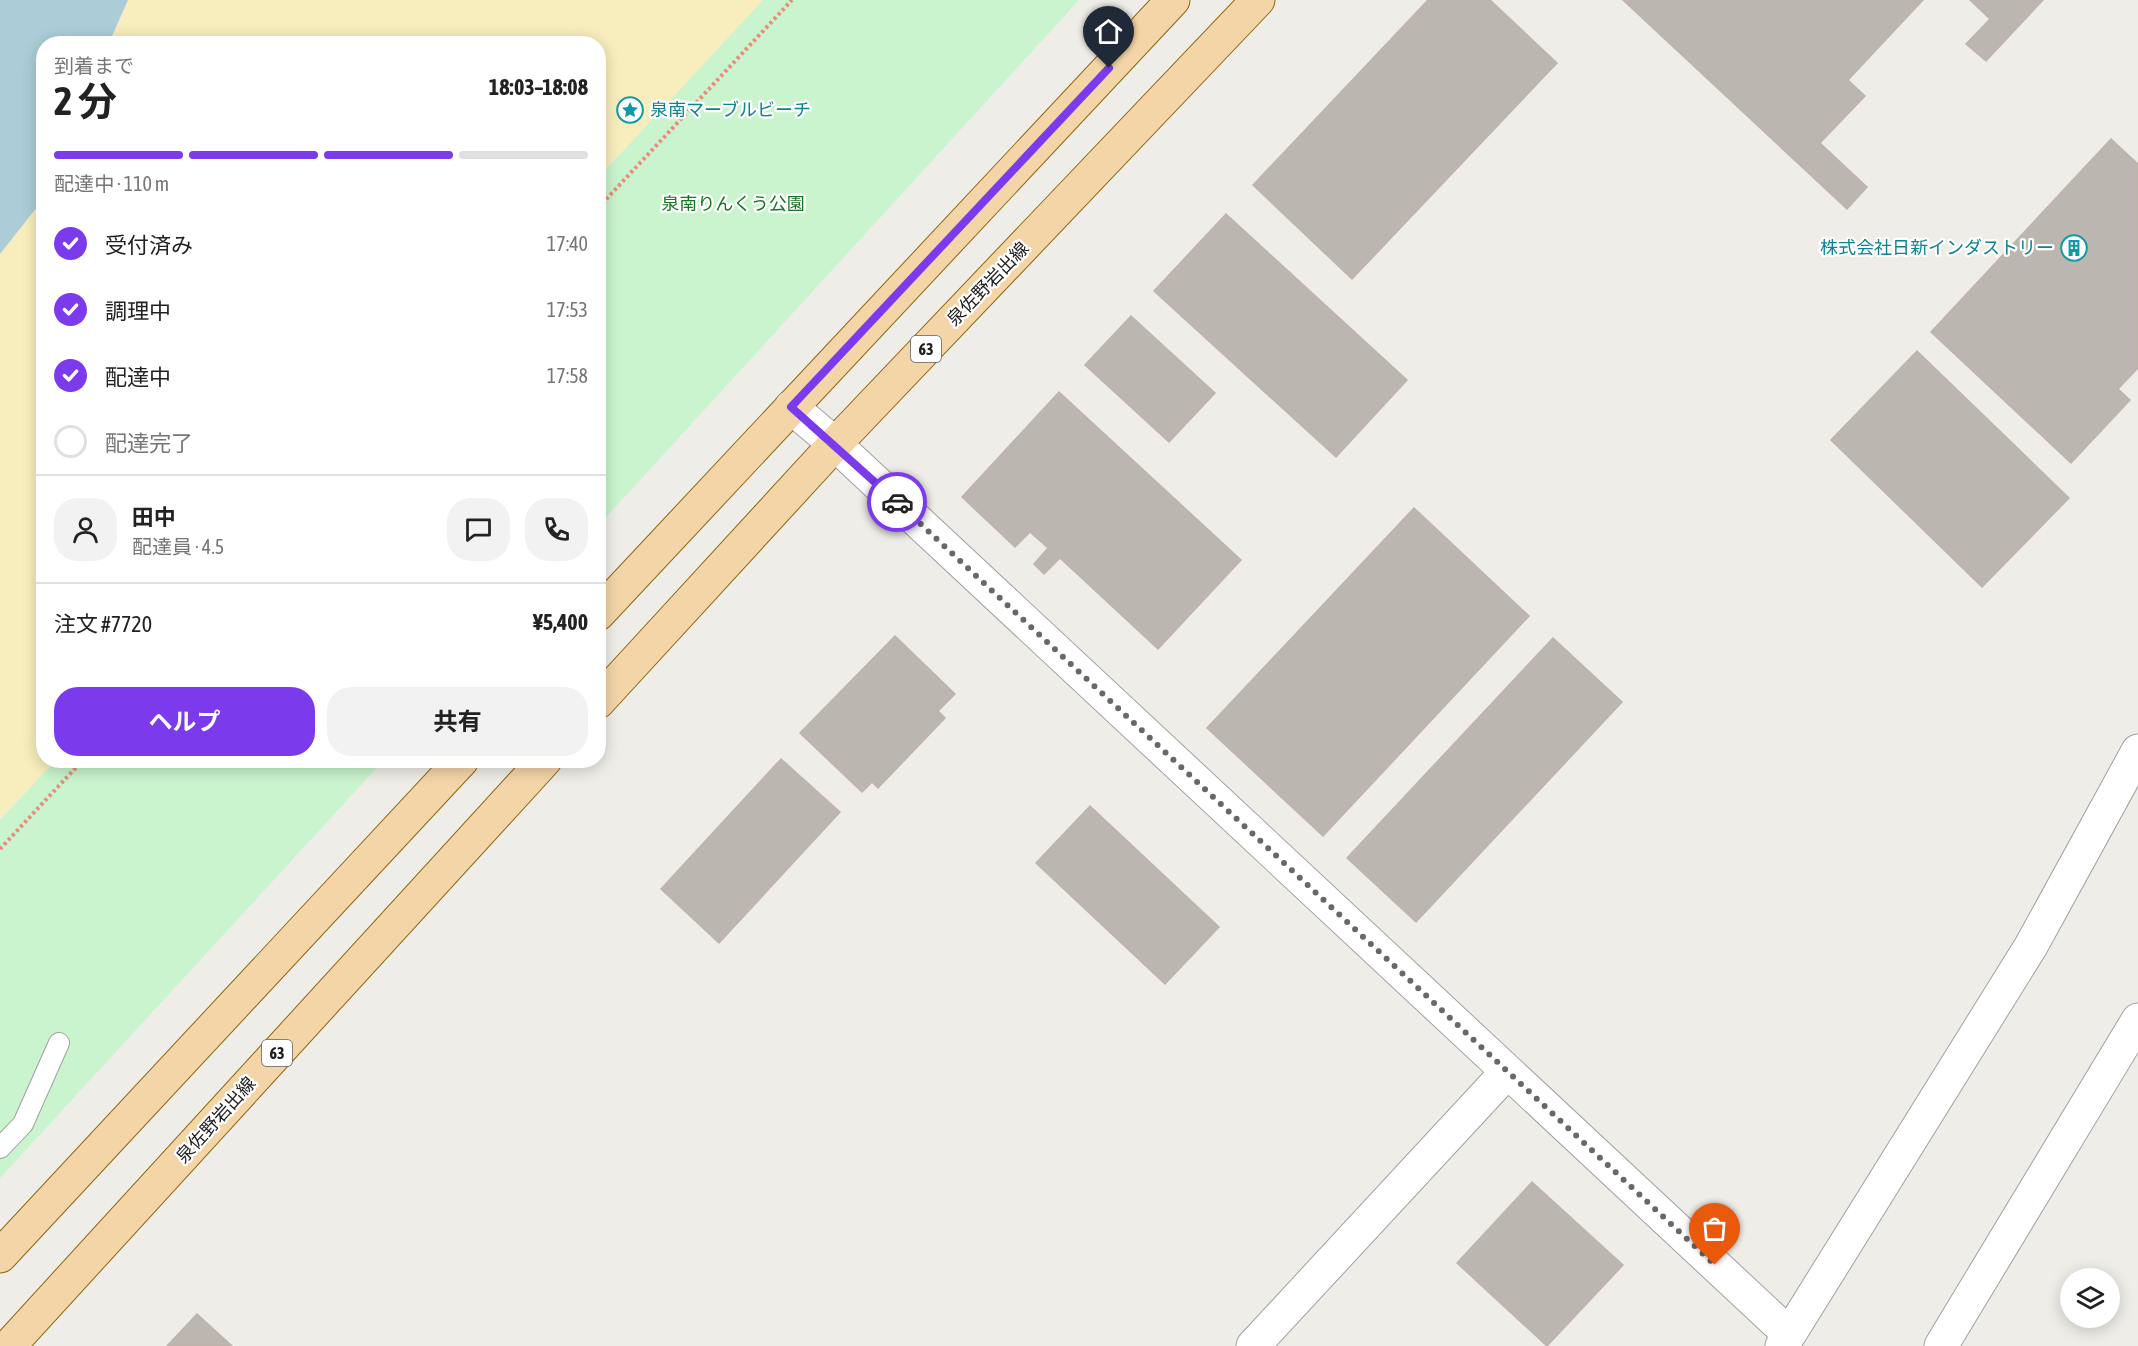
<!DOCTYPE html>
<html lang="ja">
<meta charset="utf-8">
<style>
:root{--surface:#fff;--page:#f2f2f2;--text:#222;--muted:#767676;--line:#e0e0e0;--accent:#7c3aed}
body{margin:0;font-family:"Asap Condensed","Noto Sans JP",sans-serif;background:var(--page);color:var(--text);height:100vh;display:flex;flex-direction:column;font-size:22px;white-space:nowrap}
*{box-sizing:border-box;margin:0}
p{font-size:20px;color:var(--muted)}
.icon{flex:none;width:33px;height:33px;fill:none;stroke:currentColor;stroke-width:2;stroke-linecap:round;stroke-linejoin:round}
.map{position:relative;flex:1;overflow:hidden}
.drawer{position:absolute;left:36px;top:36px;width:570px;height:732px;display:flex;flex-direction:column;background:var(--surface);border-radius:24px;box-shadow:0 3px 15px #0003}
.drawer>*{flex:none}
.buttons{position:absolute;left:2060px;top:1268px;display:grid;gap:12px}
.buttons a{display:grid;place-items:center;width:60px;height:60px;border-radius:50%;background:var(--surface);box-shadow:0 3px 15px #0003;font-size:30px}
.pin{position:absolute;display:grid;place-items:center;width:51px;height:51px;color:#fff;margin:-62px -26px;border-radius:50% 50% 50% 0;rotate:-45deg;box-shadow:0 0 6px #0007}
.pin .icon{rotate:45deg}
.courier{position:absolute;display:grid;place-items:center;width:60px;height:60px;margin:-30px;border:4px solid #7c3aed;border-radius:50%;background:#fff;color:#222;box-shadow:0 2px 8px #0007}
.summary em{font-style:normal;font-weight:700}
.summary div{display:flex;flex-direction:column-reverse}
.summary{display:flex;align-items:center;justify-content:space-between;height:102px;padding:0 18px}
h1{font-size:39px;font-weight:700;line-height:45px}
.bar{display:grid;grid-template-columns:repeat(4,1fr);gap:9px 6px;align-content:center;height:72px;padding:0 18px}
.bar i{height:8px;border-radius:4px;background:var(--line)}
.bar .active{background:var(--accent)}
.bar p{grid-column:span 4}
.line{display:flex;align-items:center;gap:15px;padding:0 18px;border-top:2px solid var(--line)}
.line div{flex:1}
.round{display:grid;place-items:center;flex:none;width:63px;height:63px;border-radius:24px;background:var(--page)}
ol{padding:0 18px;list-style:none}
li{display:flex;align-items:center;gap:18px;height:66px}
li p{margin-inline-start:auto}
li .icon{padding:6px;border-radius:50%;background:var(--accent);color:#fff;stroke-width:4}
li:last-child{color:var(--muted)}
li i{width:33px;height:33px;border:3px solid var(--line);border-radius:50%}
.button{display:flex;gap:12px;margin-top:auto;padding:12px 18px}
.button a{flex:1;height:69px;border-radius:24px;background:var(--accent);color:#fff;font-size:24px;font-weight:700;line-height:69px;text-align:center}
.button a+a{background:var(--page);color:var(--text)}
.map>svg:first-child{display:block}
.sand{fill:#f8edbc}
.park{fill:#c9f4cd}
.water{fill:#accdd8}
.building{fill:#bcb6b0;stroke:#bfb4ab;stroke-width:1.5}
.lines{fill:none;stroke-linecap:round;stroke-linejoin:round}
.service-casing{stroke:#a1a1a1;stroke-width:22}
.minor-casing{stroke:#a1a1a1;stroke-width:35}
.tertiary-casing{stroke:#a1a1a1;stroke-width:35}
.primary-casing{stroke:#8c660f;stroke-width:35}
.path{stroke:#ec8a7b;stroke-width:4;stroke-dasharray:3 3;stroke-linecap:butt}
.service{stroke:#fff;stroke-width:20}
.minor{stroke:#fff;stroke-width:33}
.tertiary{stroke:#fff;stroke-width:33}
.primary{stroke:#f3d5a8;stroke-width:33}
.done{stroke:#686866;stroke-width:6;stroke-dasharray:0 10.8}
.route{stroke:#7c3aed;stroke-width:8}
.labels{text-anchor:middle;stroke-width:4.5;stroke-linejoin:round;paint-order:stroke}
.shield{fill:#fff;stroke:#636363;stroke-width:1.5}
.shield-label{font-size:16px;font-weight:bold;fill:#202020}
.culture-label{font-size:18px;fill:#0d838f;stroke:#fff;text-anchor:start}
.park-label{font-size:18px;fill:#177421;stroke:#fff}
.street-label{font-size:18px;fill:#202020;stroke:#fff}
</style>
<div class="map">
<svg width="2138" height="1346" viewBox="0 0 2138 1346">
<rect width="100%" height="100%" fill="#efede7"/>
<g class="sand">
<path d="M128,0H763L599,177L598,44L109,43Z"/>
<path d="M43,192L44,760L55,761L0,819V254L37,207Z"/>
</g>
<g class="park">
<path d="M763,0H1079L599,525V177Z"/>
<path d="M55,761H383L0,1178V820Z"/>
</g>
<path class="water" d="M0,0H128L109,43L44,44L43,192L37,207L0,254Z"/>
<g class="building">
<path d="M1428,0H1490L1557,63L1352,279L1253,185Z"/>
<path d="M1623,0H1923L1848,80L1865,96L1820,143L1867,187L1847,209Z"/>
<path d="M1970,0H2043L1986,61L1966,44L1990,19Z"/>
<path d="M2111,139L2138,164V368L2118,389L2130,400L2071,463L1931,332Z"/>
<path d="M1226,214L1407,380L1336,457L1154,291Z"/>
<path d="M1131,316L1215,393L1169,442L1085,365Z"/>
<path d="M1917,351L2069,498L1982,587L1831,440Z"/>
<path d="M1059,392L1241,560L1158,649L1060,558L1044,574L1034,564L1048,548L1030,532L1015,547L962,497Z"/>
<path d="M1414,508L1529,616L1323,836L1207,728Z"/>
<path d="M895,636L955,694L938,711L945,718L878,788L872,782L862,792L800,733Z"/>
<path d="M1553,638L1622,702L1416,922L1347,858Z"/>
<path d="M781,759L840,812L719,943L661,889Z"/>
<path d="M1090,806L1219,927L1165,984L1036,863Z"/>
<path d="M1532,1182L1623,1265L1547,1346L1457,1263Z"/>
<path d="M197,1314L232,1346H167Z"/>
</g>
<g class="lines">
<g class="service-casing">
<path id="service" d="M0,1148L23,1124L59,1043"/>
</g>
<g class="minor-casing">
<g id="minor">
<path d="M1253,1346L1507,1072"/>
<path d="M1941,1346L2138,1020"/>
</g>
</g>
<g class="tertiary-casing">
<g id="tertiary">
<path d="M791,407L835,444L1789,1334"/>
<path d="M1782,1346L2031,946L2138,751"/>
</g>
</g>
<g class="primary-casing">
<g id="primary">
<path d="M598,614L1173,0"/>
<path d="M598,702L835,444L1258,0"/>
<path d="M0,1256L462,760"/>
<path d="M9,1346L545,760"/>
</g>
</g>
<g class="path">
<path d="M598,208L792,0"/>
<path d="M0,849L83,760"/>
</g>
<use href="#service" class="service"/>
<use href="#minor" class="minor"/>
<use href="#tertiary" class="tertiary"/>
<use href="#primary" class="primary"/>
</g>
<g class="lines">
<path class="done" d="M897,502L1715,1265"/>
<path class="route" d="M897,502L791,407L1109,68"/>
</g>
<defs>
<g id="sight-ring" transform="scale(1.35)"><circle r="9.5" fill="#fff" stroke="#0f9aa8" stroke-width="1.5"/><path d="M0-6L1.8-2.2L6-1.7L2.9 1.2L3.7 5.4L0 3.3L-3.7 5.4L-2.9 1.2L-6-1.7L-1.8-2.2Z" fill="#0f9aa8"/></g>
<g id="building-ring" transform="scale(1.35)"><circle r="9.5" fill="#fff" stroke="#0f9aa8" stroke-width="1.5"/><path d="M-4-6H4V6H1V3H-1V6H-4ZM-2.5-4.3h1.7v1.8h-1.7ZM.8-4.3h1.7v1.8H.8ZM-2.5-1h1.7V.8h-1.7ZM.8-1h1.7V.8H.8Z" fill="#0f9aa8"/></g>
</defs>
<g fill-rule="evenodd">
<use href="#sight-ring" x="630" y="110"/>
<use href="#building-ring" x="2074" y="248"/>
</g>
<g class="labels">
<g class="shield">
<rect x="911" y="336" width="30" height="26" rx="4.5"/>
<rect x="262" y="1040" width="30" height="26" rx="4.5"/>
</g>
<g class="shield-label">
<text x="926" y="355">63</text>
<text x="277" y="1059">63</text>
</g>
<g class="culture-label">
<text x="650" y="116">泉南マーブルビーチ</text>
<text x="2054" y="254" text-anchor="end">株式会社日新インダストリー</text>
</g>
<g class="park-label">
<text x="733" y="210">泉南りんくう公園</text>
</g>
<g class="street-label">
<text transform="translate(988 284) rotate(-46)" y="6">泉佐野岩出線</text>
<text transform="translate(216 1120) rotate(-48)" y="6">泉佐野岩出線</text>
</g>
</g>
</svg>
<div class="buttons">
<a><svg class="icon" aria-label="layers" viewBox="0 0 24 24"><path d="M12 4l9 5-9 5-9-5zM3 14l9 5 9-5"/></svg></a>
</div>
<div class="pin" style="left:1715px;top:1265px;background:#ea580c"><svg class="icon" aria-label="bag" viewBox="0 0 24 24"><path d="M5 8h14l-1 12H6zM9 8a3 3 0 0 1 6 0"/></svg></div>
<div class="pin" style="left:1109px;top:68px;background:#1f2937"><svg class="icon" aria-label="home" viewBox="0 0 24 24"><path d="M3 11l9-7 9 7M6 9v11h12V9"/></svg></div>
<div class="courier" style="left:897px;top:502px"><svg class="icon" aria-label="car" viewBox="0 0 24 24"><path d="M5 17H2v-5l4-1 3-4h7l3 4 3 1v5h-3M9 17h6M6 11h13"/><circle cx="7" cy="17" r="2"/><circle cx="17" cy="17" r="2"/></svg></div>
<section class="drawer">
<div class="summary"><div><h1>2 分</h1><p>到着まで</p></div><em>18:03–18:08</em></div>
<div class="bar"><i class="active"></i><i class="active"></i><i class="active"></i><i></i><p>配達中 · 110 m</p></div>
<ol>
<li><svg class="icon" aria-label="check" viewBox="0 0 24 24"><path d="M5 12l5 5 9-10"/></svg>受付済み<p>17:40</p></li>
<li><svg class="icon" aria-label="check" viewBox="0 0 24 24"><path d="M5 12l5 5 9-10"/></svg>調理中<p>17:53</p></li>
<li><svg class="icon" aria-label="check" viewBox="0 0 24 24"><path d="M5 12l5 5 9-10"/></svg>配達中<p>17:58</p></li>
<li><i></i>配達完了</li>
</ol>
<div class="line" style="height:108px"><a class="round"><svg class="icon" aria-label="person" viewBox="0 0 24 24"><circle cx="12" cy="8" r="4"/><path d="M4 21q1-7 8-7t8 7"/></svg></a><div><b>田中</b><p>配達員 · 4.5</p></div><a class="round"><svg class="icon" aria-label="chat" viewBox="0 0 24 24"><path d="M4 5h16v11H9l-5 4z"/></svg></a><a class="round"><svg class="icon" aria-label="phone" viewBox="0 0 24 24"><path d="M5 4h4l2 5-3 2q2 4 5 5l2-3 5 2v4C11 20 4 13 5 4z"/></svg></a></div>
<div class="line" style="height:78px"><div>注文 #7720</div><b>¥5,400</b></div>
<div class="button"><a>ヘルプ</a><a>共有</a></div>
</section>
</div>
